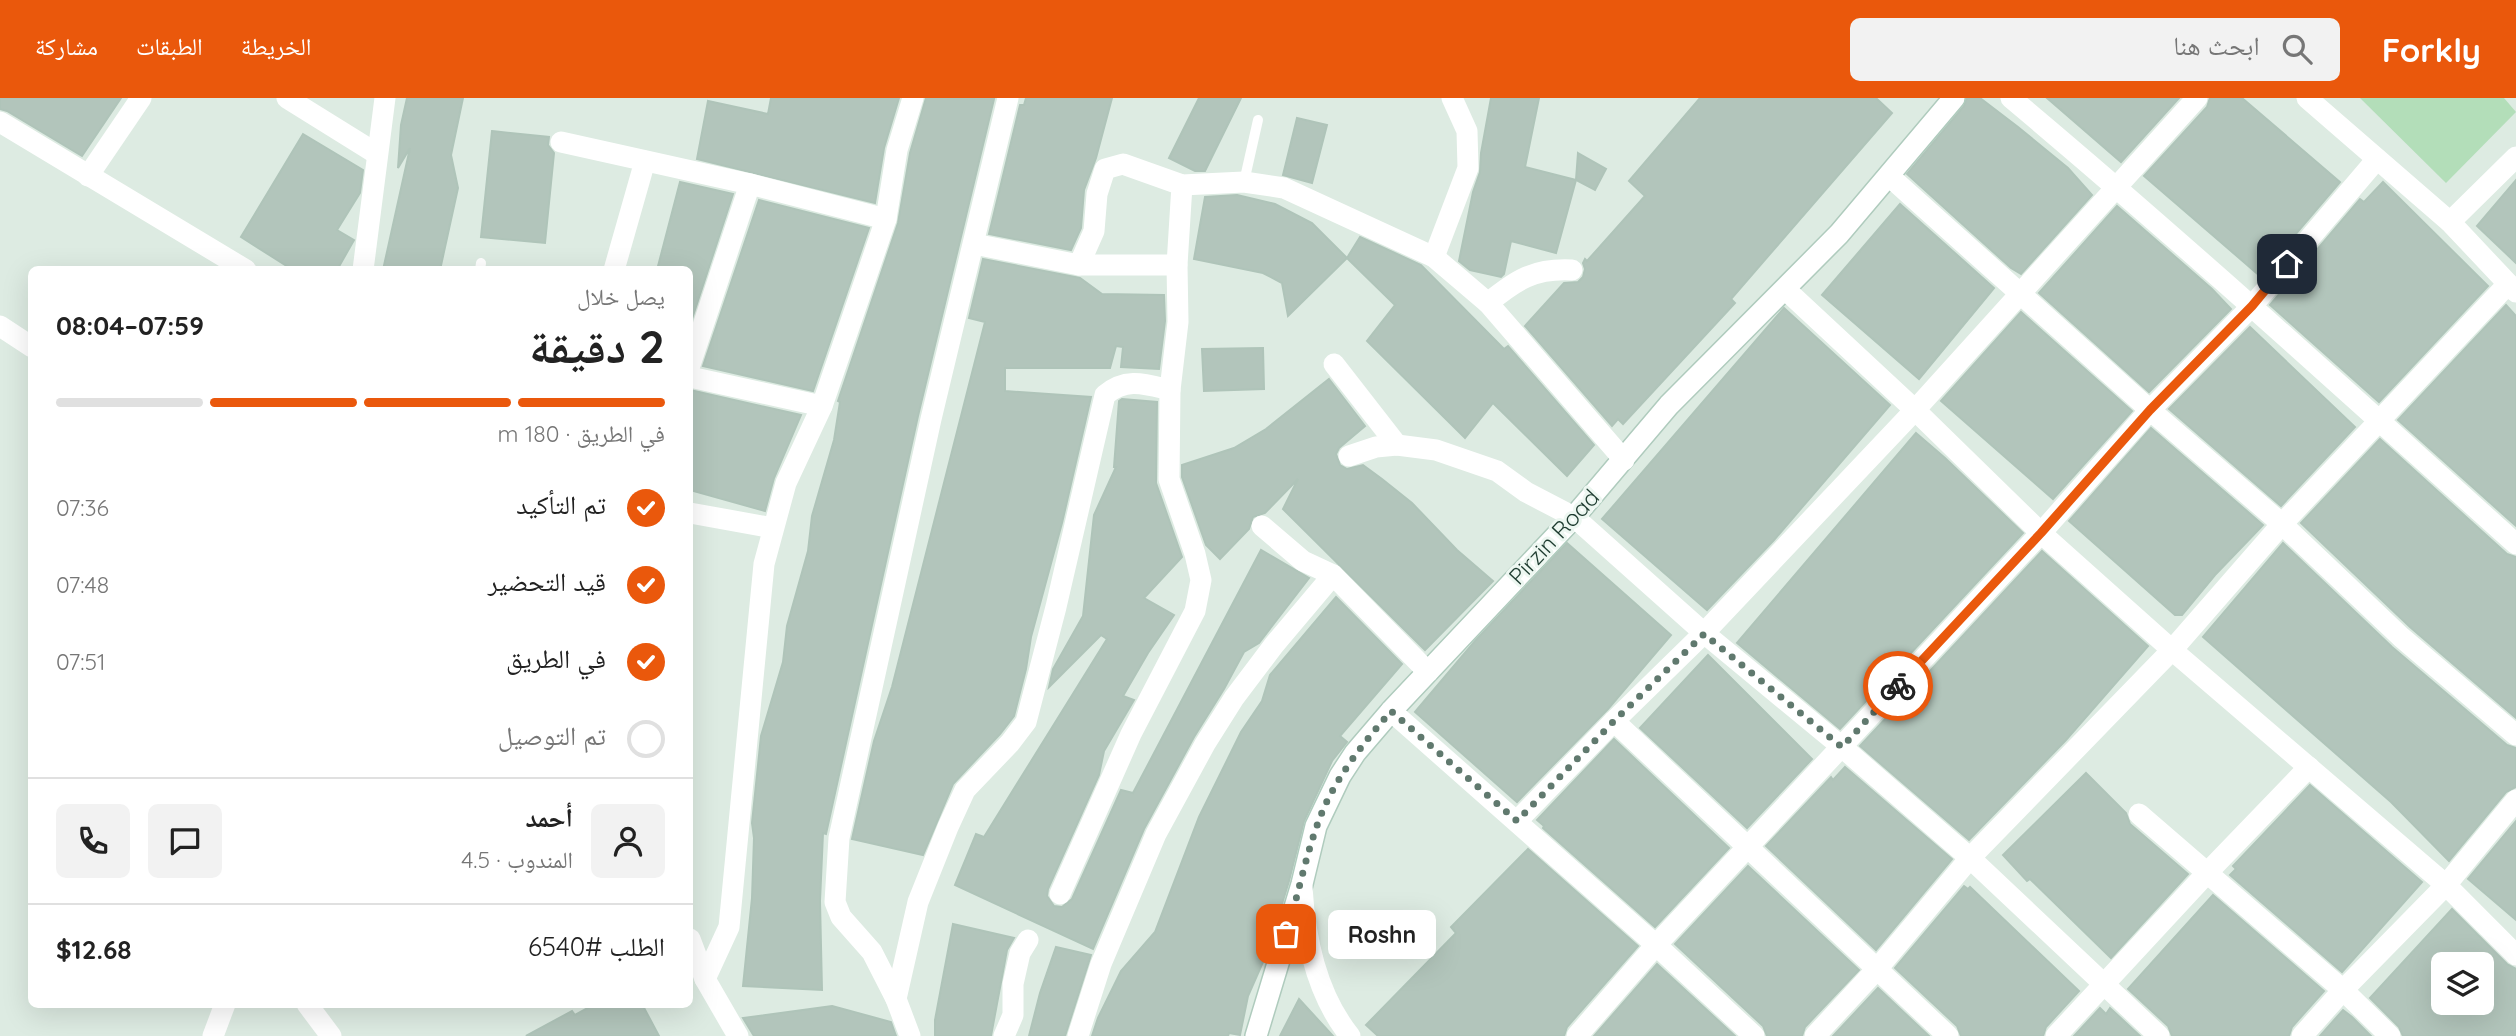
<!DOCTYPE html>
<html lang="ar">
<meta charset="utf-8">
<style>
:root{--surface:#fff;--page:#f2f2f2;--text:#222;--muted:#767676;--line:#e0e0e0;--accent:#ea580c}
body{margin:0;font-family:Quicksand,"Noto Naskh Arabic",sans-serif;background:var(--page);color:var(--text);direction:rtl;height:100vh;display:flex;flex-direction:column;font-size:26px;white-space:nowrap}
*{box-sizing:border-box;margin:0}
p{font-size:23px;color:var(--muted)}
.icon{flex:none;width:38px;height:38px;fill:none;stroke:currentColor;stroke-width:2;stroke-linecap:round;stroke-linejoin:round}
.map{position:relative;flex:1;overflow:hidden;direction:ltr}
.details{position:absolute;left:28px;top:168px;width:665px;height:742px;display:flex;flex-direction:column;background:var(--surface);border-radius:10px;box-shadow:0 7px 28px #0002;direction:rtl}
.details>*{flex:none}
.buttons{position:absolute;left:2431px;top:854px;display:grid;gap:14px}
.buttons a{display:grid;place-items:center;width:63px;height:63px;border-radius:10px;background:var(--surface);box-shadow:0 7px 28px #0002;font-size:35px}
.pin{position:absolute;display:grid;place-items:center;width:60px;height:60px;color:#fff;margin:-30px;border-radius:14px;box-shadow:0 4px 10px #0006}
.courier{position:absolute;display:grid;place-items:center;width:70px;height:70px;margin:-35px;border:5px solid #ea580c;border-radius:50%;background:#fff;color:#222;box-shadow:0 2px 9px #0007}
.bubble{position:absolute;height:49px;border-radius:10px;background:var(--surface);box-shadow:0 7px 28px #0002;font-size:23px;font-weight:800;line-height:49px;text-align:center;direction:rtl}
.summary em{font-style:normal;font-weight:800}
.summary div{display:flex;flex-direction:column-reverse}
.summary{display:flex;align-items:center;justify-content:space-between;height:119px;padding:0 28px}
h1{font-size:46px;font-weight:800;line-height:52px}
.bar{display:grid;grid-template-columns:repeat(4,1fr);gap:10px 7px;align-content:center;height:84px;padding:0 28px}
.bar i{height:9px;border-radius:5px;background:var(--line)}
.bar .selected{background:var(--accent)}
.bar p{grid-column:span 4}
.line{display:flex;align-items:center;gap:18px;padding:0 28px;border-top:2px solid var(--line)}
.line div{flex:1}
.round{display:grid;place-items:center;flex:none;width:74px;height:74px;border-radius:10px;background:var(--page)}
ol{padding:0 28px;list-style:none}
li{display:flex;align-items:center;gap:21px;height:77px}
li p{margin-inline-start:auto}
li .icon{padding:7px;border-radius:50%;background:var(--accent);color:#fff;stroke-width:4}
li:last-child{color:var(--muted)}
li i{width:38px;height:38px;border:4px solid var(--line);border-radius:50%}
header{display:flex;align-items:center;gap:42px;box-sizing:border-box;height:98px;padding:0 35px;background:var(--accent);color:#fff}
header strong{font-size:33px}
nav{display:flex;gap:38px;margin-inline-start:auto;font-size:24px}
.search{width:490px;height:63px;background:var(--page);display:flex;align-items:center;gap:18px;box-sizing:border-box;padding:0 24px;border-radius:10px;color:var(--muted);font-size:26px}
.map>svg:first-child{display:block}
.green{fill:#b3deb9}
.building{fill:#b2c5bb;stroke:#afc4b9;stroke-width:2;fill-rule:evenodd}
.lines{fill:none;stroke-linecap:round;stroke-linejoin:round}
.secondary-casing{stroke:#afcbbd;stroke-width:24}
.lane{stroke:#fff;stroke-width:10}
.street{stroke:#fff;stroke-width:21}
.secondary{stroke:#fff;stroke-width:21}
.done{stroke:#60796e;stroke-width:7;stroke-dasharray:0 12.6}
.route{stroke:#ea580c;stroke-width:9}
.labels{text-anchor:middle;stroke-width:6;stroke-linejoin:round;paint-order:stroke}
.street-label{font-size:23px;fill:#1d3b2f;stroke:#edf7f1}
</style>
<header>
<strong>Forkly</strong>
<div class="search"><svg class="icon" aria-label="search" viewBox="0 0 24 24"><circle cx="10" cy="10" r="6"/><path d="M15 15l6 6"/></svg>ابحث هنا</div>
<nav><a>الخريطة</a><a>الطبقات</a><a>مشاركة</a></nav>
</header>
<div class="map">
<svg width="2516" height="938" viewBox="0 0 2516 938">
<rect width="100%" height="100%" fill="#ddebe2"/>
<path class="green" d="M2360,0H2504L2516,14L2446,85Z"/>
<g class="building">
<path d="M0,0H121L82,58L7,13L0,11Z"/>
<path d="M407,0H463L451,57L458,90L440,172H383L410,50L398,70L401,27Z"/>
<path d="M771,0H899L884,50L875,105L697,61L708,3L768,16Z"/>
<path d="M926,0L994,1L918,318L826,736L823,735L820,803L822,892L743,888L752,800L754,740L752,725L761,638L783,564L787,528L808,453L812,418L834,342L840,304L838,303L898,125L910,55Z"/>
<path d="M1026,0H1112L1096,60L1084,92L1081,130L1071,152L989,136L1020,7H1024Z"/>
<path d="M1199,0H1241L1205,73H1195L1169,60Z"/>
<path d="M1491,0H1539L1525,69L1576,82L1556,155L1511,143L1504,176L1501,179L1470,172L1459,163L1473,94L1480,74L1481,55Z"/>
<path d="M1700,0H1876L1892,15L1731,201L1735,205L1623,326L1618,321L1612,328L1525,228L1564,185L1578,184L1583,179L1585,171L1583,165L1585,161L1587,163L1645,98L1629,83Z"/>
<path d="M1967,0H1980L2018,29L2068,70L2092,97L2021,176L2011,170L1907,76L1964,8Z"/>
<path d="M2047,0H2179L2121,64Z"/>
<path d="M2210,0H2242L2340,84L2260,178L2144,78L2207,9Z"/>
<path d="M1297,20L1327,27L1312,85L1283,77Z"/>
<path d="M492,33L549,39L548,47L554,55L545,145L481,139Z"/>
<path d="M303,36L363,72L360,95L337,132L354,142L337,172H293L241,139Z"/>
<path d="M1578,55L1606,71L1595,92L1576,82Z"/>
<path d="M2516,82V165L2477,128Z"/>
<path d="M680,84L733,96L690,227V172H657Z"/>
<path d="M2383,84L2488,188L2379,304L2270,207L2360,101L2364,104Z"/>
<path d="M1237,97L1275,106L1312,125L1347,160L1288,218L1282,185L1263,175L1194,161L1205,99Z"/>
<path d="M759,102L869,130L813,293L703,268Z"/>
<path d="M1900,106L1994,190L1919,281L1822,197Z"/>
<path d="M2117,108L2212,191L2231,211L2149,294L2039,195Z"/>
<path d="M1360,139L1421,167L1504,251L1508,248L1594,347L1567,378L1493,305L1465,340L1367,243L1395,207L1347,160Z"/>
<path d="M983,161L1080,180L1102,196L1164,197L1165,223L1159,271L1121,269L1123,249L1116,248L1110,270H1005V293L1091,299L1062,425L1031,539L1026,571L1014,618L1000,636L953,686L923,757L852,741L874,643L892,589L985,224L969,220Z"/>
<path d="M2506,207L2516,218V428L2398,322Z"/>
<path d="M1784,210L1890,307L1774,442L1707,512L1602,421Z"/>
<path d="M2021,214L2132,313L2053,401L1941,303Z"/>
<path d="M2250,229L2355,329L2281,408L2169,311Z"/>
<path d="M1263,250L1264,291L1204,293L1202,251Z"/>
<path d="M1329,281L1365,328L1339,350L1336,356L1340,367L1347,371L1363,367L1382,381L1412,405L1457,452L1493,483L1425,552L1283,411L1298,381L1265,415L1253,419L1249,431L1220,461L1206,447L1182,379V367L1234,350L1266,331Z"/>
<path d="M690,292L801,317L774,380L765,413L690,392Z"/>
<path d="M1122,301L1157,304L1156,385L1182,459L1144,500L1174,517L1148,555L1123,598L1134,602L1104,653L1099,677L1048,791L1047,798L1054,808L1062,809L1072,801L1121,692L1133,695L1261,452L1309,480L1259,545L1244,554L1224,591L1194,639L1144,731L1093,851L955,787L976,736L984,739L1107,541L1101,537L1049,589L1053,571L1083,518L1094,417L1116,369H1114L1119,303Z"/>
<path d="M2151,330L2263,427L2215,477L2182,517H2175L2069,423Z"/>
<path d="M1916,335L1945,360L2023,435L1840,631L1737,545Z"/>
<path d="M2380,341L2507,456L2516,459V620L2410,529L2301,425Z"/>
<path d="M1567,445L1671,537L1608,611L1517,704L1415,614L1475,543Z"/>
<path d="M2283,445L2392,549L2507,647L2516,650V689L2506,694L2449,763L2391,704L2203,539Z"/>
<path d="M2042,453L2148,548L2066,642L1969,742L1860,648Z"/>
<path d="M1336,499L1402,566L1340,638L1347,644L1332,663L1304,723L1289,783L1267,855L1248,898L1240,937L1229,935L1228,938H1092L1098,920L1121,873L1155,834L1199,719L1241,634L1262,603L1270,577Z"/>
<path d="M1708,557L1812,661L1747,730L1640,630Z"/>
<path d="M1614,641L1729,750L1655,829L1543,730L1544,728L1537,722Z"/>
<path d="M1845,669L1952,761L1876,852L1766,748L1831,679L1833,682Z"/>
<path d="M2086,675L2126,715L2130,726L2188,776L2111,860L2030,781L2027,783L2003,757Z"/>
<path d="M2310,687L2422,784L2342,874L2230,777L2236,771L2233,768Z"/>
<path d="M2516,723V822L2468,781Z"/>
<path d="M1528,751L1638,848L1567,929L1564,938H1378L1366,927L1456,835L1451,829Z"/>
<path d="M1748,768L1859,872L1805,929L1802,938H1767L1763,928L1675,846Z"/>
<path d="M1964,788L1968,791L1970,789L2079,893L2046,929L2043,938H1961L1957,928L1895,870Z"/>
<path d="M2213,797L2324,893L2292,929L2289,938H2172L2168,928L2128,891Z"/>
<path d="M2452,811L2507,866L2516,871V938H2403L2399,929L2370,900ZM2443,866H2482V905H2443Z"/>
<path d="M953,826L1014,840L1007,852L991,938H935V922Z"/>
<path d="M1056,849L1091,857L1065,938H1029L1040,895Z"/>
<path d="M1657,866L1735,938H1594Z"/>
<path d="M1878,890L1929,938H1833Z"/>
<path d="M1299,901L1333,938H1280Z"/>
<path d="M595,906H642L659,938H526L572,913L575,917Z"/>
<path d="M832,908L891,924L896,938H754L743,920Z"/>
<path d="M2100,910L2106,916L2110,910L2140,938H2074Z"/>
<path d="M2343,912L2352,919L2371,938H2320Z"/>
</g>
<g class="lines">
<g class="secondary-casing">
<path id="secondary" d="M1256,938L1302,786L1316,728L1340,678L1355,655L1391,613L1574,419L1669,307L1839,136L1954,0"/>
</g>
<g class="lane">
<path d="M1244,84L1258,22"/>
<path d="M480,172L481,165"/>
</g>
<g class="street">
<path d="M287,0L377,56"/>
<path d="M2011,0C2183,144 2349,296 2516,446"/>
<path d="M2307,0L2450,124L2516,194"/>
<path d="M0,24L246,172"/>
<path d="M561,44L750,86L886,121"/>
<path d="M88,78L141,0"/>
<path d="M1889,78L2150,312L2282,426L2401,539L2516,637"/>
<path d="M2450,124L2516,59"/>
<path d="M974,146L1079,167H1177"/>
<path d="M1434,159L1468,70L1467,33L1452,0"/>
<path d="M1079,167L1094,133L1097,96L1105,71L1123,66L1182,87L1244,84L1284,90L1434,159L1488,205L1624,362"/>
<path d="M363,172L385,0"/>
<path d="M614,172L645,63"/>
<path d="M1786,192L1915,312L2041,435L2172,552L2446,787L2516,857"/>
<path d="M1488,205C1516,182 1534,170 1572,172"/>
<path d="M0,228L32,249"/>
<path d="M1334,266L1397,347"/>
<path d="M690,267L750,86"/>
<path d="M690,279L822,308"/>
<path d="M1349,358L1376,349L1397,347L1436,352L1497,373L1526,394L1574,419L1704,535L1842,649L1970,760L2159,938"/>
<path d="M690,415L773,430"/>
<path d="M1262,428L1303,463L1333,477L1428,574"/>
<path d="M1391,613L1656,847L1754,938"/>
<path d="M1614,623L1948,938"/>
<path d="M2139,716L2343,892L2390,938"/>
<path d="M1517,723L1614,623L1704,535L1915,312L2197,0"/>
<path d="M1302,789C1305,841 1317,897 1350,938"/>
<path d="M1060,796L1131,636L1195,513L1201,482L1195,456L1169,381L1170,292L1178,224L1177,167L1182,87"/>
<path d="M690,841L705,881L738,938"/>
<path d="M705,881L729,829L764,466L786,385L822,308L886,121L897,52L913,0"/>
<path d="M896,901L918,804L948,729L965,692L1010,645L1026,624L1056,509L1105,297C1126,279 1145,286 1170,292"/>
<path d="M307,906L331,938"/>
<path d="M213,938L225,906"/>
<path d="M910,938L896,901L872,854L841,819L835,804L839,740L931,321L1008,0"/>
<path d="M1004,938L1013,917V886L1020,855L1028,842"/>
<path d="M1078,938L1101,866L1156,736L1205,646L1234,600L1274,547L1333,477"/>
<path d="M1577,938L1656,847L2041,435L2150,312L2252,208L2377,61"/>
<path d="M1815,938L1877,871L1970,760L2172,552L2282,426L2508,186"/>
<path d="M2056,938L2207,775L2309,669"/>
<path d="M2302,938L2343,892L2446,787L2516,702"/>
</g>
<use href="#secondary" class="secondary"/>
</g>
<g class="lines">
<path class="done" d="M1286,836C1300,793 1308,742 1328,701C1345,668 1367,641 1391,613L1517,723L1614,623L1704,536L1842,649L1898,588"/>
<path class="route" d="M1898,588L2041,435L2150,312L2252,208L2287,166"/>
</g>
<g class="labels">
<g class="street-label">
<text transform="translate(1554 439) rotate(-47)" y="8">Pirzin Road</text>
</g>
</g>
</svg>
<div class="buttons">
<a><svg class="icon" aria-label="layers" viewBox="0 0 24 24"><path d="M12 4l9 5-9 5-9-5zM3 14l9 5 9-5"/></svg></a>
</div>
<div class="pin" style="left:1286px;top:836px;background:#ea580c"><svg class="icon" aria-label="bag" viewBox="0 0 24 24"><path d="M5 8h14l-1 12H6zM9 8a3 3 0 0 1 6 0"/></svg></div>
<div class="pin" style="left:2287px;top:166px;background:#1f2937"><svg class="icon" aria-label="home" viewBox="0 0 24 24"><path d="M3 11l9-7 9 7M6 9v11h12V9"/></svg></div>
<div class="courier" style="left:1898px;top:588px"><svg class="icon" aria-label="bike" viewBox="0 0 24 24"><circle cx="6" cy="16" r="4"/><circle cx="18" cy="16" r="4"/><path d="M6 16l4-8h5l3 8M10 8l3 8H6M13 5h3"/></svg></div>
<div class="bubble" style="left:1328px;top:812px;width:108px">Roshn</div>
<section class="details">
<div class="summary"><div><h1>2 دقيقة</h1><p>يصل خلال</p></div><em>07:59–08:04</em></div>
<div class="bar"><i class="selected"></i><i class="selected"></i><i class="selected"></i><i></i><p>في الطريق · 180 m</p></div>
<ol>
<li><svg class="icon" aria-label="check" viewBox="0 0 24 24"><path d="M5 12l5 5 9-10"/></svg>تم التأكيد<p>07:36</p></li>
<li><svg class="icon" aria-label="check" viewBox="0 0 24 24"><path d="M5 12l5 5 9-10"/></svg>قيد التحضير<p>07:48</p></li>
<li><svg class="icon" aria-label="check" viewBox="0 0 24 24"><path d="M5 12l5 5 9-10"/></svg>في الطريق<p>07:51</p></li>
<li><i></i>تم التوصيل</li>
</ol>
<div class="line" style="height:126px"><a class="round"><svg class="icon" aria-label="person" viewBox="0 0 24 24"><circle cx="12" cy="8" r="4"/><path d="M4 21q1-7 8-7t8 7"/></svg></a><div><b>أحمد</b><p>المندوب · 4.5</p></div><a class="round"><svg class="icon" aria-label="chat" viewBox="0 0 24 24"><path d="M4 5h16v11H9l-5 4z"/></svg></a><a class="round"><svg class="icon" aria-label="phone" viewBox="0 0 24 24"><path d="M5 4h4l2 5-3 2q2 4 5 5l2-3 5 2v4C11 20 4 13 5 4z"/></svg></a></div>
<div class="line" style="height:91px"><div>الطلب #6540</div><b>$12.68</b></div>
</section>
</div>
